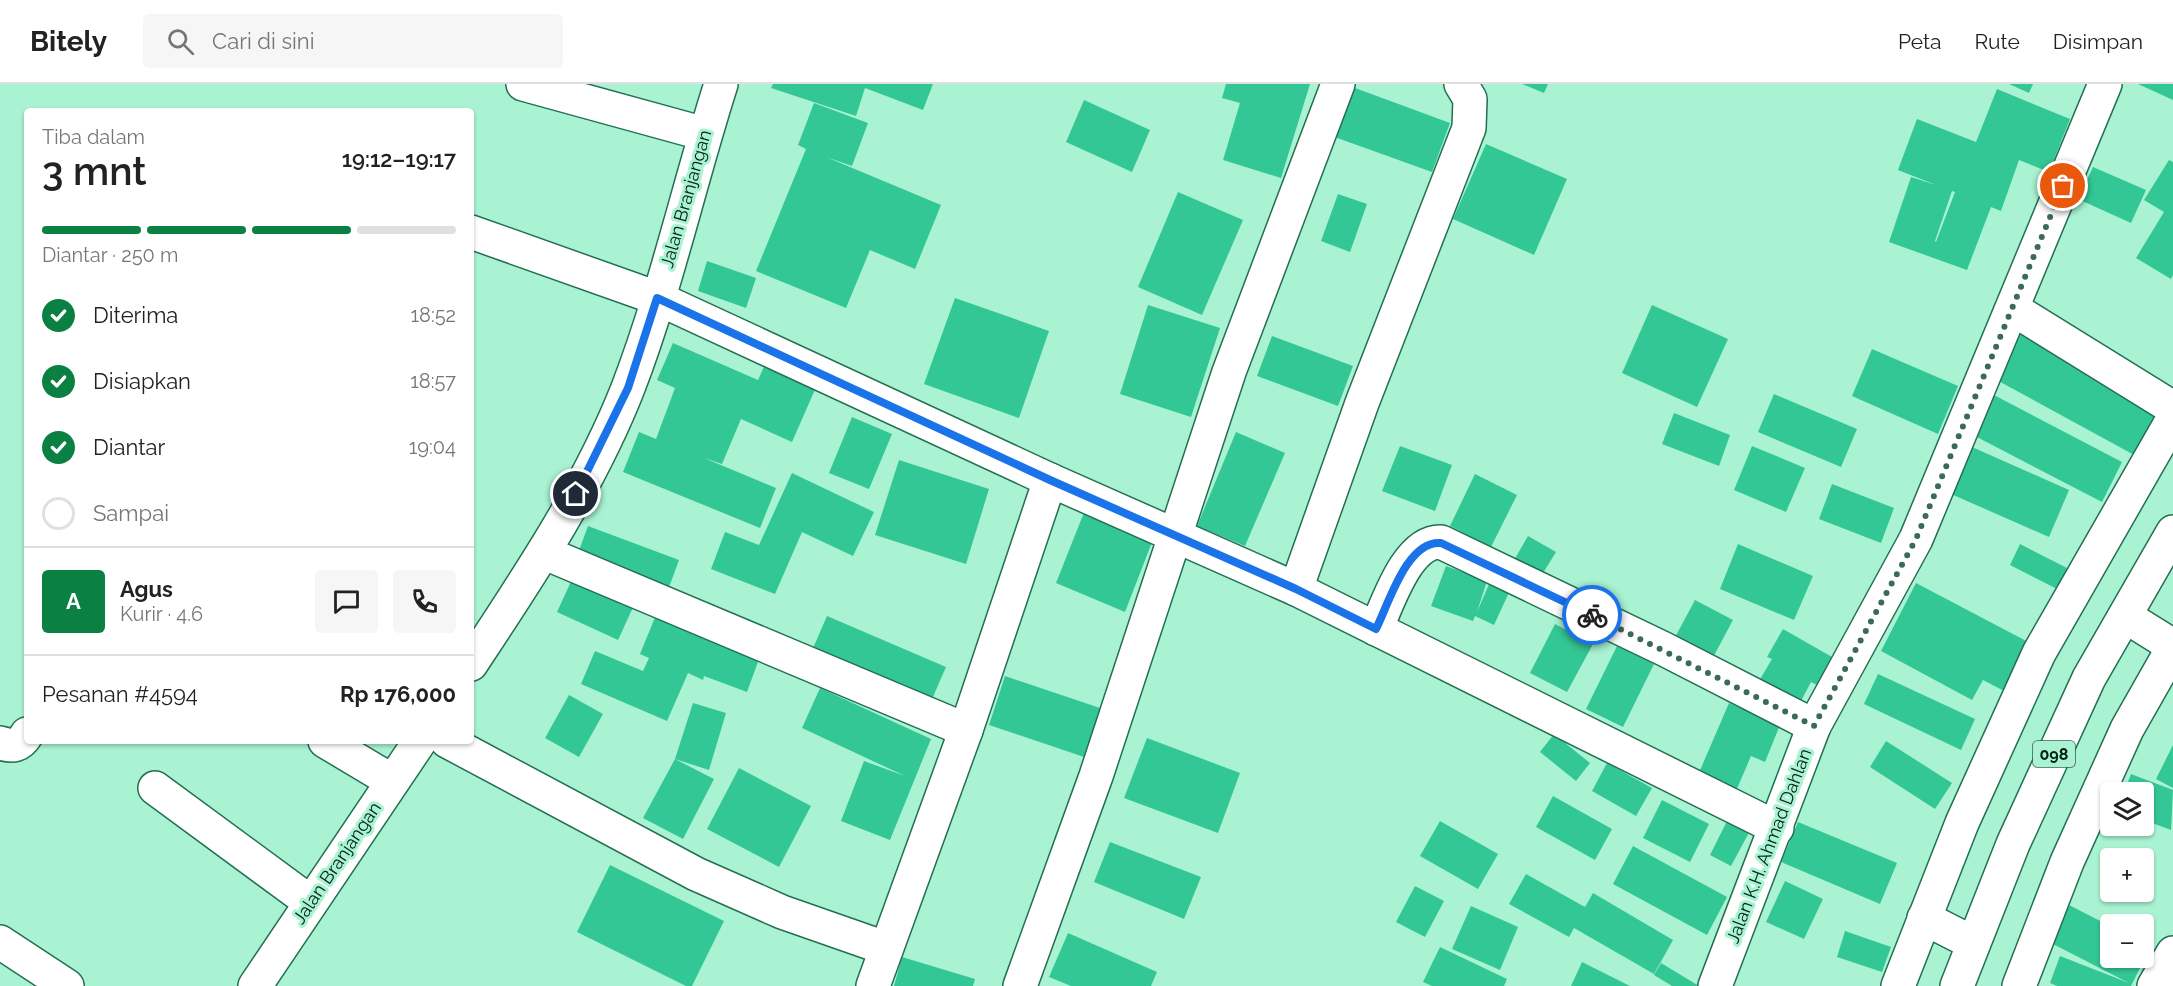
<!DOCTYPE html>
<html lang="id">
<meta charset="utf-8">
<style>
:root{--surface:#fff;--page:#f6f6f6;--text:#222;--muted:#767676;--line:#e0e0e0;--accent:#0b8043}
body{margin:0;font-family:Raleway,sans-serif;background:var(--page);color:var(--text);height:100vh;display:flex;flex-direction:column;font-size:22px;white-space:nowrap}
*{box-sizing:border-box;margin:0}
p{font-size:20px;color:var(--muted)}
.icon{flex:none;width:33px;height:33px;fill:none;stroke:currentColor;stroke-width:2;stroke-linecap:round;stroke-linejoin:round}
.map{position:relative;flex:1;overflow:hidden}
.details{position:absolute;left:24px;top:24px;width:450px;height:636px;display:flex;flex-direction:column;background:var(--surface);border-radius:6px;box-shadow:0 2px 4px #0004}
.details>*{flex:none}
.buttons{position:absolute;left:2100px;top:698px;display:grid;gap:12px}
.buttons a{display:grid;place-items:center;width:54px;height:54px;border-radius:6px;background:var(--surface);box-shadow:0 2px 4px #0004;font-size:30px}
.pin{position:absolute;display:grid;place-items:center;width:51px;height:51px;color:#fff;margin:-26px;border:3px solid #fff;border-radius:50%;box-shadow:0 2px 6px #0007}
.courier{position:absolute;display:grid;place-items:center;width:60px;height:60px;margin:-30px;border:4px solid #1a73e8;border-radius:50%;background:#fff;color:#222;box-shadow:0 2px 8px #0007}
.head em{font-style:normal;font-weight:600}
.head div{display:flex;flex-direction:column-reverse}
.head{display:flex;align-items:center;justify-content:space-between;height:102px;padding:0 18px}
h1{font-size:39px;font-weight:600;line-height:45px}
.bar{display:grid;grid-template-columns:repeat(4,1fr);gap:9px 6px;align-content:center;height:72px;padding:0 18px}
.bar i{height:8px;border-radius:4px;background:var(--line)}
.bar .on{background:var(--accent)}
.bar p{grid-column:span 4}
.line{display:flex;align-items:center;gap:15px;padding:0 18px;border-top:2px solid var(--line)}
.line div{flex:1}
.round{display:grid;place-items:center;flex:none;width:63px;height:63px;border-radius:6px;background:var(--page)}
ol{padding:0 18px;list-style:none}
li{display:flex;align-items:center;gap:18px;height:66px}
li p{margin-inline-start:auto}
li .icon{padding:6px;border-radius:50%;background:var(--accent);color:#fff;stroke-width:4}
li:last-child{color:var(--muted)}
li i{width:33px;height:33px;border:3px solid var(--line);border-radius:50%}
header{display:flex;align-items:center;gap:36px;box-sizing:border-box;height:84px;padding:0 30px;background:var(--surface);border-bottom:2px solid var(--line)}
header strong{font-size:28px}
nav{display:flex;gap:33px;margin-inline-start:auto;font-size:21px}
.search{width:420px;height:54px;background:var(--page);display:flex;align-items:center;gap:15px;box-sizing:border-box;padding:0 21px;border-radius:6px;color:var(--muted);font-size:22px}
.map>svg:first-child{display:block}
.building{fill:#34c796;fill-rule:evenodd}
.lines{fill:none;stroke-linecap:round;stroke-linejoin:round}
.minor-casing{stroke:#236f54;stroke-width:36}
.major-casing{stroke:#236f54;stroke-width:36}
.minor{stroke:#fff;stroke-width:33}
.major{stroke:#fff;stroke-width:33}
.done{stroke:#3c6a58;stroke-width:6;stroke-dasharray:0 10.8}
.route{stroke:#1a73e8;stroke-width:8}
.labels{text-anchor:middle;stroke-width:6;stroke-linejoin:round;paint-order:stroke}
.shield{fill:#a9f3d3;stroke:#34604f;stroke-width:1.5}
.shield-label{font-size:16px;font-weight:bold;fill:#022116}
.street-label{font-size:18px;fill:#022116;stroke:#a9f3d3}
</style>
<header>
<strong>Bitely</strong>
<div class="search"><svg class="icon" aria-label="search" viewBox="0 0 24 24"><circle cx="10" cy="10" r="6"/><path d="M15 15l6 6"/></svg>Cari di sini</div>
<nav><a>Peta</a><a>Rute</a><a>Disimpan</a></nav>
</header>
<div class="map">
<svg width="2173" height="902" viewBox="0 0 2173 902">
<rect width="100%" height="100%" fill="#a9f3d3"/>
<g class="building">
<path d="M773,0H933L923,26L865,4L856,32L771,4Z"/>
<path d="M1226,0H1310L1281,94L1223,76L1240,19L1222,14Z"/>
<path d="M1522,0H1548L1544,9Z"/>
<path d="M2009,0H2033L2029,9Z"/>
<path d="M2138,0H2173V16Z"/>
<path d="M1347,1L1450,39L1432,88L1329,51Z"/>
<path d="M1997,5L2070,35L2049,88L2019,76L2001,127L1991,123L1967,186L1889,158L1911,93L1936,101L1898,86L1917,35L1976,58ZM1952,107L1955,108L1936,158L1935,157Z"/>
<path d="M1084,16L1150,46L1132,88L1066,58Z"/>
<path d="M814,19L868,39L852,82L826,73L941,121L915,185L870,166L846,224L756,187L806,65L798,61Z"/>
<path d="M1486,60L1567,95L1534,171L1453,135Z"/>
<path d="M2169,76L2173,78V191L2171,195L2136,174L2164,128L2144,116Z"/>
<path d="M2093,83L2146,106L2131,139L2078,115Z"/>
<path d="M1178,108L1243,136L1202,231L1138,203Z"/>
<path d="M1338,110L1367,120L1350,168L1321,157Z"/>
<path d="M707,177L756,194L746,224L698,207Z"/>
<path d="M955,214L1049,247L1019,334L924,300Z"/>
<path d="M1148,221L1220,244L1191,333L1120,310Z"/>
<path d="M1652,221L1728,255L1697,323L1622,289Z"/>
<path d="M2020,244L2163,323L2136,372L1993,294Z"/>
<path d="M1272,252L1353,282L1338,322L1257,292Z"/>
<path d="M673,259L758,296L766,278L817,301L792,358L741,335L722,380L704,374L776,404L760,444L623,388L639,348L656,355L675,304L657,296Z"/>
<path d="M1872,265L1958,302L1938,350L1852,312Z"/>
<path d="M1774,310L1857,345L1841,383L1758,348Z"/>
<path d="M1994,311L2122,378L2102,418L1973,351Z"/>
<path d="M1674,329L1730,351L1719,382L1662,360Z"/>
<path d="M852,333L892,350L869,405L829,389Z"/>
<path d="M1236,348L1285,369L1245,462L1197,442Z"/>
<path d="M1400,362L1452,381L1435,427L1382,407Z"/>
<path d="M1752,362L1805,384L1786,428L1734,406Z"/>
<path d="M1972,363L2069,406L2049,453L1951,410Z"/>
<path d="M899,376L989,405L966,480L875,451Z"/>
<path d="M792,389L874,428L853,472L802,448L775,510L711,485L725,448L759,461Z"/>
<path d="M1475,390L1517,411L1491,463L1450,442Z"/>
<path d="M1832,400L1894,424L1881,459L1819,435Z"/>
<path d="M1085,426L1154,453L1125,528L1056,499Z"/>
<path d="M588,442L679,476L668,506L577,472Z"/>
<path d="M1528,452L1556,468L1540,494L1513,478Z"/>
<path d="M1738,460L1813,492L1794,536L1720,505Z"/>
<path d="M2020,460L2067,484L2057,505L2010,481Z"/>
<path d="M1446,482L1487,497L1477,528L1492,493L1512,502L1494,541L1475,532L1473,537L1431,522Z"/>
<path d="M574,491L635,519L618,556L557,528Z"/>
<path d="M1916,499L2032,560L2006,608L1983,596L1972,616L1881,567Z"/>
<path d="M1695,516L1733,536L1710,579L1672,559Z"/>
<path d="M656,531L759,575L747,608L704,592L703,596L688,589L667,637L581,600L595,567L643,587L649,574L640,570Z"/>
<path d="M827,532L946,583L929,622L810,571Z"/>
<path d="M1555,540L1593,560L1567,608L1530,589Z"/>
<path d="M1783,545L1832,573L1817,601L1811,598L1800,619L1759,597L1772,575L1767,573Z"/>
<path d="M1617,562L1654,580L1623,643L1586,625Z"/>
<path d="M1878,590L1975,635L1961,666L1864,620Z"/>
<path d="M1005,592L1103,625L1087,674L989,641Z"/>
<path d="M820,604L931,655L890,756L841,737L864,677L905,692L802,644Z"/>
<path d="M569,611L603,630L579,673L545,654Z"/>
<path d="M693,619L726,629L709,686L675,675L714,695L683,755L643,734L675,675Z"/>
<path d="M1729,619L1780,641L1765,678L1751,672L1736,707L1698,691Z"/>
<path d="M1554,650L1590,679L1576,697L1540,668Z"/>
<path d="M1147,654L1240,689L1218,749L1124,714Z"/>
<path d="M1886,657L1952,699L1935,725L1870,683Z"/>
<path d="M2173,661V704L2156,695Z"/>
<path d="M1607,679L1652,704L1636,732L1592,707Z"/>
<path d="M739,684L811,722L779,783L707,745Z"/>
<path d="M2131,690L2173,706L2171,746L2144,736V708H2124Z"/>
<path d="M1553,712L1612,745L1595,776L1536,743Z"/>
<path d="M1662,716L1709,740L1690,778L1643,754Z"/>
<path d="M1730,731L1752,743L1731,782L1710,771Z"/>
<path d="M1440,737L1498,770L1478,805L1420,772Z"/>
<path d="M1798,738L1897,779L1880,820L1781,778Z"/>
<path d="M1110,758L1201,793L1184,835L1094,798Z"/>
<path d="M1633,762L1727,813L1707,851L1613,800Z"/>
<path d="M610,781L724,837L692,902H686L577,848Z"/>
<path d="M1526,790L1585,823L1593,809L1673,856L1654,890L1574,844L1569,853L1509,820Z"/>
<path d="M1785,797L1823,815L1804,855L1766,838Z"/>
<path d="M1415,802L1444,817L1425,853L1396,838Z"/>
<path d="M2067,820L2110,842V873H2144V858L2151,862L2131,902H2057L2050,899L2060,872L2129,899L2049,858Z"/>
<path d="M1471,822L1518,843L1500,886L1452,865Z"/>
<path d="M1845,847L1891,863L1882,888L1837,873Z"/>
<path d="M1068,849L1157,888L1151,902H1071L1049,893Z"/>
<path d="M1440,863L1507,895L1504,902H1432L1423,898Z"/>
<path d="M902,873L975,895L973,902H894Z"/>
<path d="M1582,878L1630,902H1571Z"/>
<path d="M1661,879L1699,902H1672L1654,891Z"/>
</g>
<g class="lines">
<g class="minor-casing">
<g id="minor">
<path d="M523,0L705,50"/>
<path d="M471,148L657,214L1050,396L1296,505L1777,744"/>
<path d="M2013,225L2173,324"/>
<path d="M545,469L966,646"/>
<path d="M1296,505L1362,319L1469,44L1470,15L1461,0"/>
<path d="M1376,545C1388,519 1407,457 1441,458L1664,565L1814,642"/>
<path d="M471,580C529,492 589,403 628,304C666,205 689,100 721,0"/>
<path d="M325,657L392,697"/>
<path d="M447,657L696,790L782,828L885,864"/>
<path d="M0,659C13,663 20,662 27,650"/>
<path d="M155,704L310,818"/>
<path d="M0,858L67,902"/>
<path d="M255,902L420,657"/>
<path d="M873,902L966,646L1050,396"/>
<path d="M1020,902L1096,692L1229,288L1338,0"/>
<path d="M1715,902L1814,642L1916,455L2105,0"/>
<path d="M1898,902L1962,739L2039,569L2173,335"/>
<path d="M2019,902L2067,778L2127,645L2173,564"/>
<path d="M2154,902L2173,869"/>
</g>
</g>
<g class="major-casing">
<g id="major">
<path d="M2125,532L2173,562"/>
<path d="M1924,834L1973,859"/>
<path d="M1957,902L2013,760L2089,594L2173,448"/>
</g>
</g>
<use href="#minor" class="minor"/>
<use href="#major" class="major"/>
</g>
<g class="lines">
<path class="done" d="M1592,531L1814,642L1916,455L2063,102"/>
<path class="route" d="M576,410L628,304L657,214L1050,396L1296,505L1376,545C1389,519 1407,456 1441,459L1592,531"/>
</g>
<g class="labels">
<rect class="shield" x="2033" y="657" width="42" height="26" rx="4.5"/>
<g class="shield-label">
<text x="2054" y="676">098</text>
</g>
<g class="street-label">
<text transform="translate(686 115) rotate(-74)" y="6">Jalan Branjangan</text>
<text transform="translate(1769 762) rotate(-69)" y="6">Jalan K.H. Ahmad Dahlan</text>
<text transform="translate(337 779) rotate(-56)" y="6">Jalan Branjangan</text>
</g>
</g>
</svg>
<div class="buttons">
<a><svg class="icon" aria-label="layers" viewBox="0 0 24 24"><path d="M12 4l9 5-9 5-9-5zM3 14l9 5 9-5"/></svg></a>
<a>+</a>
<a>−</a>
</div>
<div class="pin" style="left:2063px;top:102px;background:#ea580c"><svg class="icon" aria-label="bag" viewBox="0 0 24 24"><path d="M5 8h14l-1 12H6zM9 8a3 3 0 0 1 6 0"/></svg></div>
<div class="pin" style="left:576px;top:410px;background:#1f2937"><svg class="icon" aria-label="home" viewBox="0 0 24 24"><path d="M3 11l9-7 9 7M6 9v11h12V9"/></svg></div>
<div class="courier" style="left:1592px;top:531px"><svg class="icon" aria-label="bike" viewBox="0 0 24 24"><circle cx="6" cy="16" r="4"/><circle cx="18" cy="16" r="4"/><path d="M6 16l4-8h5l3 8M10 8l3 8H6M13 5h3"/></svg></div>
<section class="details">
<div class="head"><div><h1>3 mnt</h1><p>Tiba dalam</p></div><em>19:12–19:17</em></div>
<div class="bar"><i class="on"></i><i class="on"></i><i class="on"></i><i></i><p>Diantar · 250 m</p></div>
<ol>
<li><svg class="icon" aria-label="check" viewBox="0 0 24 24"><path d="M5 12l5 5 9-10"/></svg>Diterima<p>18:52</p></li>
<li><svg class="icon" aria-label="check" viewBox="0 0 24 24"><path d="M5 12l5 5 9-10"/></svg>Disiapkan<p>18:57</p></li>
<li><svg class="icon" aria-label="check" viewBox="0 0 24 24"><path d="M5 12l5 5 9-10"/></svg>Diantar<p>19:04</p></li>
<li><i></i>Sampai</li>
</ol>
<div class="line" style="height:108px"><b class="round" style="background:var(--accent);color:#fff">A</b><div><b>Agus</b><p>Kurir · 4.6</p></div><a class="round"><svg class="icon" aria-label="chat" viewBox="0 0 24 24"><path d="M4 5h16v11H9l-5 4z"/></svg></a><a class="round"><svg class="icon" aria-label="phone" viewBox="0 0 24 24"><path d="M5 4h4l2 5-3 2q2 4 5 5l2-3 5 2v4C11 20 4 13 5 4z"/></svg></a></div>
<div class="line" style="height:78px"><div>Pesanan #4594</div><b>Rp 176,000</b></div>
</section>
</div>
